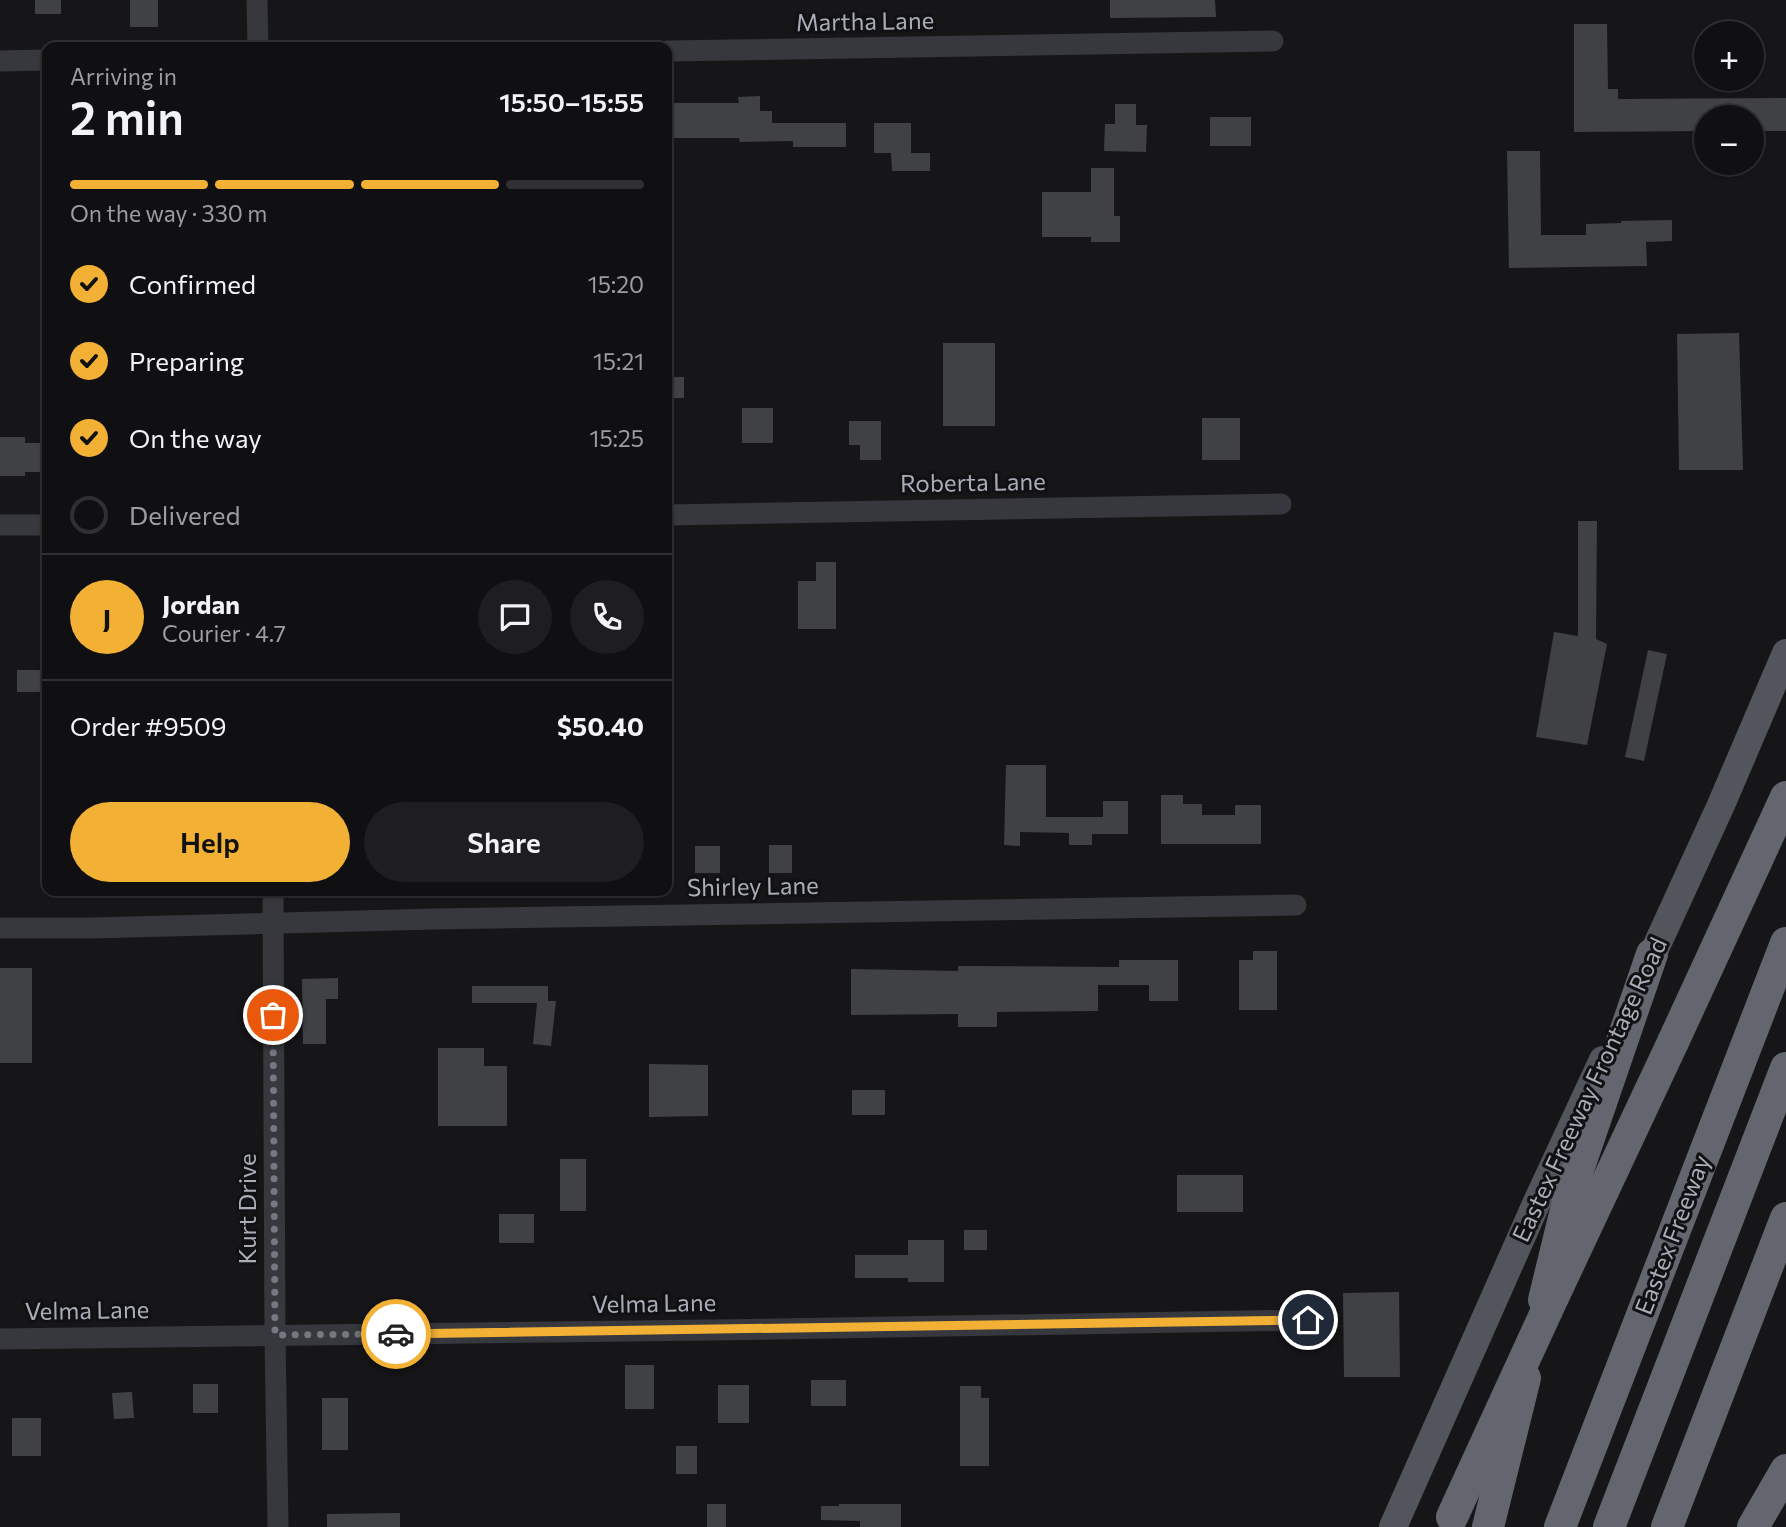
<!DOCTYPE html>
<meta charset="utf-8">
<style>
:root{--surface:#101012;--page:#1e1e20;--text:#f1f3f6;--muted:#9c9d9f;--line:#303032;--accent:#f2b134}
body{margin:0;font-family:Commissioner,sans-serif;background:var(--page);color:var(--text);height:100vh;display:flex;flex-direction:column;font-size:26px;white-space:nowrap}
*{box-sizing:border-box;margin:0}
p{font-size:23px;color:var(--muted)}
.icon{flex:none;width:38px;height:38px;fill:none;stroke:currentColor;stroke-width:2;stroke-linecap:round;stroke-linejoin:round}
.map{position:relative;flex:1;overflow:hidden}
.details{position:absolute;left:42px;top:42px;width:630px;height:854px;display:flex;flex-direction:column;background:var(--surface);border-radius:14px;box-shadow:0 2px 5px #0004,0 0 0 2px var(--line)}
.details>*{flex:none}
.fabs{position:absolute;left:1694px;top:21px;display:grid;gap:14px}
.fabs a{display:grid;place-items:center;width:70px;height:70px;border-radius:50%;background:var(--surface);box-shadow:0 2px 5px #0004,0 0 0 2px var(--line);font-size:35px}
.pin{position:absolute;display:grid;place-items:center;width:60px;height:60px;color:#fff;margin:-30px;border:4px solid #fff;border-radius:50%;box-shadow:0 2px 7px #0007}
.courier{position:absolute;display:grid;place-items:center;width:70px;height:70px;margin:-35px;border:5px solid #f2b134;border-radius:50%;background:#fff;color:#222;box-shadow:0 2px 9px #0007}
.summary em{font-style:normal;font-weight:600}
.summary div{display:flex;flex-direction:column-reverse}
.summary{display:flex;align-items:center;justify-content:space-between;height:119px;padding:0 28px}
h1{font-size:46px;font-weight:600;line-height:52px}
.bar{display:grid;grid-template-columns:repeat(4,1fr);gap:10px 7px;align-content:center;height:84px;padding:0 28px}
.bar i{height:9px;border-radius:5px;background:var(--line)}
.bar .selected{background:var(--accent)}
.bar p{grid-column:span 4}
.line{display:flex;align-items:center;gap:18px;padding:0 28px;border-top:2px solid var(--line)}
.line div{flex:1}
.round{display:grid;place-items:center;flex:none;width:74px;height:74px;border-radius:37px;background:var(--page)}
ol{padding:0 28px;list-style:none}
li{display:flex;align-items:center;gap:21px;height:77px}
li p{margin-inline-start:auto}
li .icon{padding:7px;border-radius:50%;background:var(--accent);color:#111;stroke-width:4}
li:last-child{color:var(--muted)}
li i{width:38px;height:38px;border:4px solid var(--line);border-radius:50%}
.primary-button{display:flex;gap:14px;margin-top:auto;padding:14px 28px}
.primary-button a{flex:1;height:80px;border-radius:42px;background:var(--accent);color:#111;font-size:28px;font-weight:600;line-height:80px;text-align:center}
.primary-button a+a{background:var(--page);color:var(--text)}
.map>svg:first-child{display:block}
.building{fill:#404145}
.lines{fill:none;stroke-linecap:round;stroke-linejoin:round}
.minor{stroke:#37383d;stroke-width:21}
.major{stroke:#53555c;stroke-width:28}
.highway{stroke:#63666e;stroke-width:32}
.highway-bridge{stroke:#63666e;stroke-width:32}
.done{stroke:#757880;stroke-width:7;stroke-dasharray:0 12.6}
.route{stroke:#f2b134;stroke-width:9}
.labels{text-anchor:middle;stroke-width:6;stroke-linejoin:round;paint-order:stroke}
.street-label{font-size:24px;fill:#a8adb8;stroke:#111113}
</style>
<div class="map">
<svg width="1786" height="1527" viewBox="0 0 1786 1527">
<rect width="100%" height="100%" fill="#161618"/>
<g class="building">
<rect x="35" y="0" width="26" height="14"/>
<rect x="130" y="0" width="28" height="27"/>
<path d="M1110,0H1215L1216,17L1110,18Z"/>
<path d="M1574,24H1607L1608,89H1618V99L1786,98V131H1752V117H1706V131L1574,132Z"/>
<path d="M760,96V111H772V123H846V147H793V141L740,142L739,138H667V103H739L738,97Z"/>
<path d="M1115,104H1136V125H1147L1146,152L1104,151L1105,124H1115Z"/>
<rect x="1210" y="117" width="41" height="29"/>
<path d="M874,123H911V153H930V171H892L891,153H874Z"/>
<path d="M1507,151H1540L1541,235H1586V224L1621,223V221L1672,220V241L1646,242L1647,266L1509,268Z"/>
<path d="M1091,168H1114V216H1120V242H1091V237H1042V192H1091Z"/>
<path d="M1739,333L1743,470H1679L1677,334Z"/>
<rect x="943" y="343" width="52" height="83"/>
<rect x="667" y="377" width="17" height="21"/>
<rect x="742" y="408" width="31" height="35"/>
<rect x="1202" y="418" width="38" height="42"/>
<path d="M849,421H881V460H860V445H849Z"/>
<path d="M0,437H25V443H47V472H25V476H0Z"/>
<path d="M1578,521H1597L1596,639L1607,644L1587,745L1536,737L1554,632L1578,636Z"/>
<path d="M816,562H836V629H798V581H816Z"/>
<path d="M1648,650L1667,654L1644,761L1625,757Z"/>
<rect x="17" y="670" width="30" height="22"/>
<path d="M1006,765H1046V817H1103V801H1128V834H1092V845H1069V833L1020,832V846L1004,845Z"/>
<path d="M1161,795H1183V804H1202V815H1235V805H1261V844H1161Z"/>
<rect x="769" y="845" width="23" height="28"/>
<rect x="695" y="846" width="25" height="27"/>
<path d="M1253,951H1277V1010H1239V960H1253Z"/>
<path d="M1119,960H1178V1001H1149V985H1098V1011L997,1012V1027H958V1014L851,1015V969L958,971V966L1119,967Z"/>
<rect x="0" y="968" width="32" height="95"/>
<path d="M338,978V999H326V1044H303L302,979Z"/>
<path d="M472,986H548V1001H556L551,1046L533,1044L537,1003H472Z"/>
<path d="M438,1048H484V1066H507V1126H438Z"/>
<path d="M649,1064L708,1065V1116L649,1117Z"/>
<rect x="852" y="1090" width="33" height="25"/>
<rect x="560" y="1159" width="26" height="52"/>
<rect x="1177" y="1175" width="66" height="37"/>
<rect x="499" y="1214" width="35" height="29"/>
<rect x="964" y="1230" width="23" height="20"/>
<path d="M908,1240H944V1282H908V1278H855V1255H908Z"/>
<path d="M1399,1292L1400,1377H1344L1343,1293Z"/>
<rect x="625" y="1365" width="29" height="44"/>
<rect x="811" y="1380" width="35" height="26"/>
<rect x="193" y="1384" width="25" height="29"/>
<rect x="718" y="1385" width="31" height="38"/>
<path d="M960,1386H981V1398H989V1466H960Z"/>
<path d="M132,1392L134,1418L114,1419L112,1393Z"/>
<rect x="322" y="1398" width="26" height="52"/>
<rect x="12" y="1418" width="29" height="38"/>
<rect x="676" y="1446" width="21" height="28"/>
<rect x="707" y="1504" width="19" height="23"/>
<path d="M839,1504H901V1527H860V1521L821,1520V1506H839Z"/>
<path d="M400,1513V1527H327V1514Z"/>
</g>
<g class="lines">
<g class="minor">
<path d="M257,0L258,47"/>
<path d="M667,51L1273,41"/>
<path d="M0,61L47,60"/>
<path d="M667,515L1281,504"/>
<path d="M0,525H47"/>
<path d="M273,891L275,1335L278,1527"/>
<path d="M0,928H91L434,919L1296,905"/>
<path d="M0,1339L712,1330L1308,1320"/>
</g>
<g class="major">
<path d="M1644,973L1721,805L1786,653"/>
<path d="M1393,1527L1536,1204L1603,1060"/>
</g>
<g class="highway">
<path d="M1673,1042L1786,797"/>
<path d="M1544,1300L1570,1193L1652,954"/>
<path d="M1488,1527L1525,1378"/>
<path d="M1560,1527L1786,943"/>
<path d="M1609,1527L1786,1068"/>
<path d="M1667,1527L1786,1218"/>
<path d="M1753,1527L1786,1470"/>
</g>
<path class="highway-bridge" d="M1452,1517L1548,1308L1673,1042"/>
</g>
<g class="lines">
<path class="done" d="M273,1015L275,1335L396,1334"/>
<path class="route" d="M396,1334L1308,1320"/>
</g>
<g class="labels">
<g class="street-label">
<text transform="translate(865 22) rotate(-1)" y="8">Martha Lane</text>
<text transform="translate(973 483) rotate(-1)" y="8">Roberta Lane</text>
<text transform="translate(753 887) rotate(-1)" y="8">Shirley Lane</text>
<text transform="translate(1590 1090) rotate(-65)" y="8">Eastex Freeway Frontage Road</text>
<text transform="translate(248 1209) rotate(-90)" y="8">Kurt Drive</text>
<text transform="translate(1673 1235) rotate(-69)" y="8">Eastex Freeway</text>
<text transform="translate(654 1304) rotate(-1)" y="8">Velma Lane</text>
<text transform="translate(87 1311) rotate(-1)" y="8">Velma Lane</text>
</g>
</g>
</svg>
<div class="fabs">
<a>+</a>
<a>−</a>
</div>
<div class="pin" style="left:273px;top:1015px;background:#ea580c"><svg class="icon" aria-label="bag" viewBox="0 0 24 24"><path d="M5 8h14l-1 12H6zM9 8a3 3 0 0 1 6 0"/></svg></div>
<div class="pin" style="left:1308px;top:1320px;background:#1f2937"><svg class="icon" aria-label="home" viewBox="0 0 24 24"><path d="M3 11l9-7 9 7M6 9v11h12V9"/></svg></div>
<div class="courier" style="left:396px;top:1334px"><svg class="icon" aria-label="car" viewBox="0 0 24 24"><path d="M5 17H2v-5l4-1 3-4h7l3 4 3 1v5h-3M9 17h6M6 11h13"/><circle cx="7" cy="17" r="2"/><circle cx="17" cy="17" r="2"/></svg></div>
<section class="details">
<div class="summary"><div><h1>2 min</h1><p>Arriving in</p></div><em>15:50–15:55</em></div>
<div class="bar"><i class="selected"></i><i class="selected"></i><i class="selected"></i><i></i><p>On the way · 330 m</p></div>
<ol>
<li><svg class="icon" aria-label="check" viewBox="0 0 24 24"><path d="M5 12l5 5 9-10"/></svg>Confirmed<p>15:20</p></li>
<li><svg class="icon" aria-label="check" viewBox="0 0 24 24"><path d="M5 12l5 5 9-10"/></svg>Preparing<p>15:21</p></li>
<li><svg class="icon" aria-label="check" viewBox="0 0 24 24"><path d="M5 12l5 5 9-10"/></svg>On the way<p>15:25</p></li>
<li><i></i>Delivered</li>
</ol>
<div class="line" style="height:126px"><b class="round" style="background:var(--accent);color:#111">J</b><div><b>Jordan</b><p>Courier · 4.7</p></div><a class="round"><svg class="icon" aria-label="chat" viewBox="0 0 24 24"><path d="M4 5h16v11H9l-5 4z"/></svg></a><a class="round"><svg class="icon" aria-label="phone" viewBox="0 0 24 24"><path d="M5 4h4l2 5-3 2q2 4 5 5l2-3 5 2v4C11 20 4 13 5 4z"/></svg></a></div>
<div class="line" style="height:91px"><div>Order #9509</div><b>$50.40</b></div>
<div class="primary-button"><a>Help</a><a>Share</a></div>
</section>
</div>
